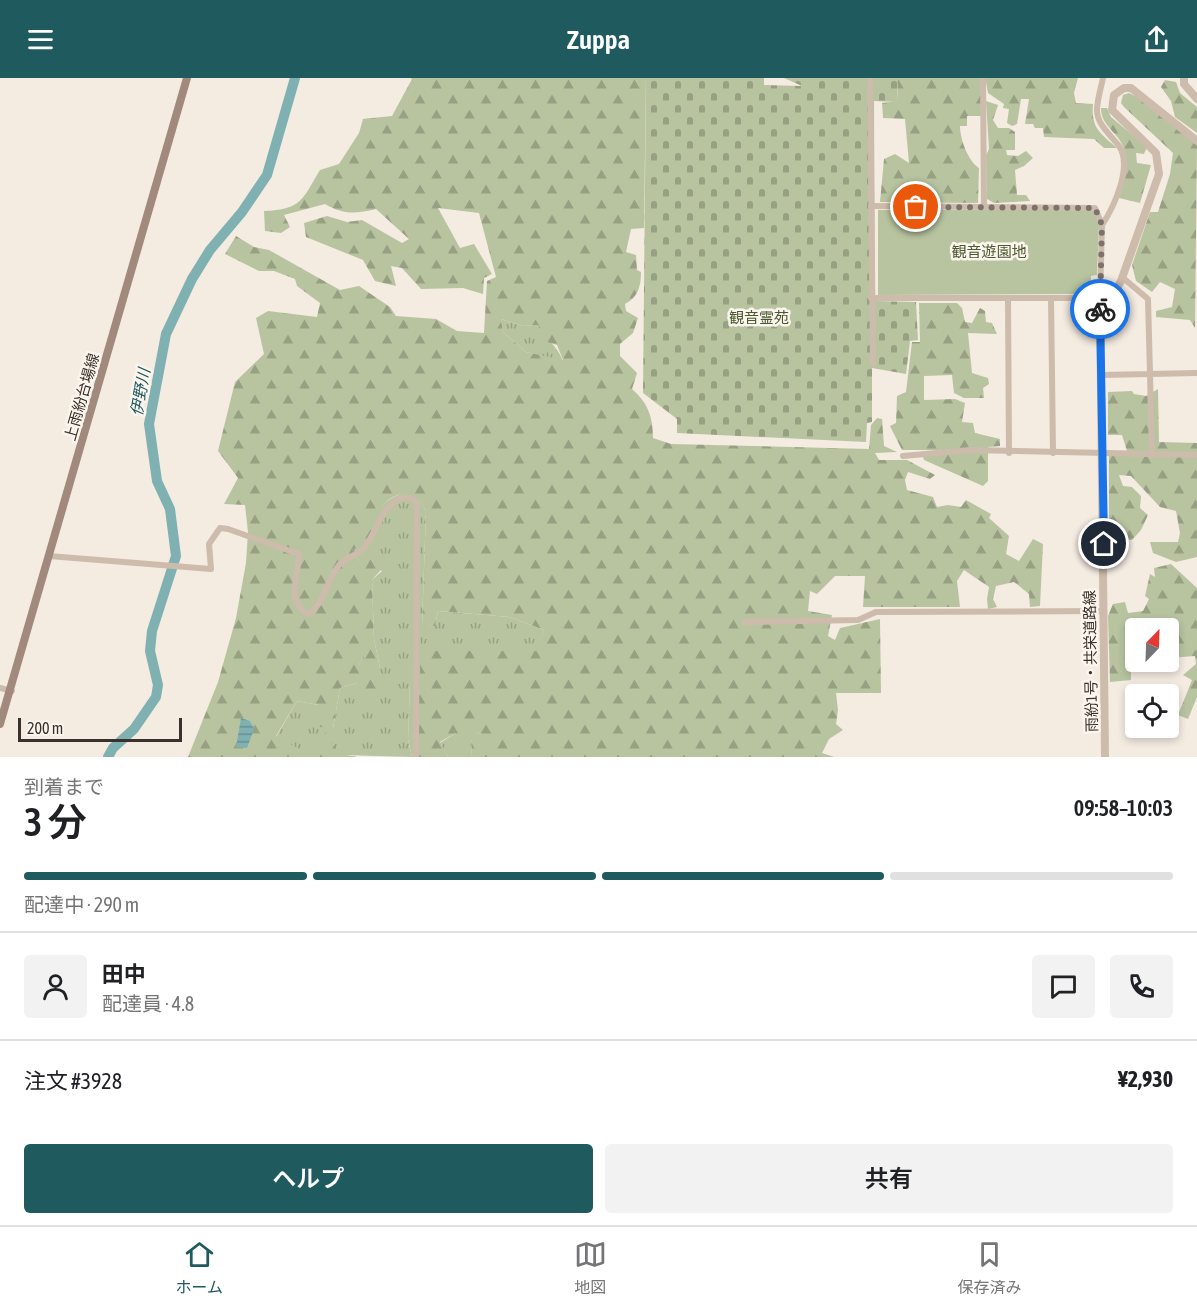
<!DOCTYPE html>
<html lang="ja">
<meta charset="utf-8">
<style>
:root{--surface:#fff;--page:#f2f2f2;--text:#202124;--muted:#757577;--line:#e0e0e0;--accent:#1f5a5e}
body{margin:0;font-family:"Asap Condensed","Noto Sans JP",sans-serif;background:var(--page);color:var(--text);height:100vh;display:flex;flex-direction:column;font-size:22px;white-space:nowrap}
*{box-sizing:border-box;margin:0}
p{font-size:20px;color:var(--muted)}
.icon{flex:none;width:33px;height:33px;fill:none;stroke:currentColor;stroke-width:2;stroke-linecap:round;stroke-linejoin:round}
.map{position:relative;height:679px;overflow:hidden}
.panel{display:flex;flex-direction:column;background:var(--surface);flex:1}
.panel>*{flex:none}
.needle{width:39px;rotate:23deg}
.fabs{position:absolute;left:1125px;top:540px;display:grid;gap:12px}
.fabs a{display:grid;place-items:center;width:54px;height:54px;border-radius:6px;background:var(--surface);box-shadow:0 3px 9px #0003;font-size:30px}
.scale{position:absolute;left:18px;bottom:15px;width:164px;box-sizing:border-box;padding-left:6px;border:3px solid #3b302b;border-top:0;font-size:16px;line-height:21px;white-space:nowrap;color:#3b302b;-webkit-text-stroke:4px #fbf5ee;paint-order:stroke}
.pin{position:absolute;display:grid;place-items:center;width:51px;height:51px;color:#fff;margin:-26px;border:3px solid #fff;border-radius:50%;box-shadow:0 2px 6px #0007}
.courier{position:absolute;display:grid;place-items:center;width:60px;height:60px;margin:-30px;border:4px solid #1a73e8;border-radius:50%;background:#fff;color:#222;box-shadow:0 2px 8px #0007}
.summary em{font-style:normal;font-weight:600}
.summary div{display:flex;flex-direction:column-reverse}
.summary{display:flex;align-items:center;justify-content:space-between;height:102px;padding:0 24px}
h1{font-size:39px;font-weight:600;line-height:45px}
.bar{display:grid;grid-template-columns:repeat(4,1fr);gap:9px 6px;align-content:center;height:72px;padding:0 24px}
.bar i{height:8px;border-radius:4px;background:var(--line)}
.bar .current{background:var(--accent)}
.bar p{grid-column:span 4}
.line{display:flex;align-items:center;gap:15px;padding:0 24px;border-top:2px solid var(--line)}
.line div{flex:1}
.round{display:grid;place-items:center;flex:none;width:63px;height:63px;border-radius:6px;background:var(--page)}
.action{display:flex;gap:12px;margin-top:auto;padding:12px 24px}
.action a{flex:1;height:69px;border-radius:6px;background:var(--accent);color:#fff;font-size:24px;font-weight:600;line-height:69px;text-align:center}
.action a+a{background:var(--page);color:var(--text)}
header{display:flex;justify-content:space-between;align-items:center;height:78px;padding:0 24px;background:var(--accent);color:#fff;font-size:27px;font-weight:600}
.dock{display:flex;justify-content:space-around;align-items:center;height:84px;border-top:2px solid var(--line);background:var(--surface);font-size:16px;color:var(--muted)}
.dock a{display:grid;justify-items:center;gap:3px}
.dock .current{color:var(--accent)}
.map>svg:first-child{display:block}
.grass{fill:url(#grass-tufts)}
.forest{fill:url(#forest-firs);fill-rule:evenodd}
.cemetery{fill:url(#cemetery-stones)}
.park{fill:#b8c4a0}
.water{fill:url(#water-rules)}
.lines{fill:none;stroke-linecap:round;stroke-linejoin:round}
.river{stroke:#7fb0b2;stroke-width:10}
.minor{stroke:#cdbbac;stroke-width:6}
.tertiary{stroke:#cdbbac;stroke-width:8}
.secondary{stroke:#a18a7d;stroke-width:8}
.done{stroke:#7c716b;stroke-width:6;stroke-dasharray:0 10.8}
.route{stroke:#1a73e8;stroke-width:8}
.labels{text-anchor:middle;stroke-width:5;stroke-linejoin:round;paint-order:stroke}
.park-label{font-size:15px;fill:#4a5a2e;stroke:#fbf5ee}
.street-label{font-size:15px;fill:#3b302b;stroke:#fbf5ee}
.water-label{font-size:16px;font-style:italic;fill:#1f5a5e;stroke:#fbf5ee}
</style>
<header><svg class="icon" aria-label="menu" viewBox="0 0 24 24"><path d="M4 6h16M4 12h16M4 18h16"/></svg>Zuppa<svg class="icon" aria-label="share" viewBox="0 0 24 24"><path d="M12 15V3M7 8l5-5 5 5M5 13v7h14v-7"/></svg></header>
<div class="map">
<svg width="1197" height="679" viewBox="0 0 1197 679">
<defs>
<pattern id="grass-tufts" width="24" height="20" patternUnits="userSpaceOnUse" patternTransform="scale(1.5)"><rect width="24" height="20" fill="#b8c4a0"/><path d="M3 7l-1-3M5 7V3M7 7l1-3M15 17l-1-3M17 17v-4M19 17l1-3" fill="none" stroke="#97a083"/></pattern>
<pattern id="forest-firs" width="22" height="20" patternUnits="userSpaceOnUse" patternTransform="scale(1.5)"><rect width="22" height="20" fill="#b8c4a0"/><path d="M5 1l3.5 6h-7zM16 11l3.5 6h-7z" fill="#97a083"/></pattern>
<pattern id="cemetery-stones" width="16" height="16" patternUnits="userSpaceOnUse" patternTransform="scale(1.5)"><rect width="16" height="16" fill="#b8c4a0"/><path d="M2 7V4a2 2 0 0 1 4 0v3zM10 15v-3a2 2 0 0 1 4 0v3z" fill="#97a083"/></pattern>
<pattern id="water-rules" width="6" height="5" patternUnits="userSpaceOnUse" patternTransform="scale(1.5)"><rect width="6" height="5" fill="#7fb0b2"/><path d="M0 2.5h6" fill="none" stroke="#699091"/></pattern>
</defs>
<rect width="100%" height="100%" fill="#f4ebe1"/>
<g class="grass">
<path d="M501,241L523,248L538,247C544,262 555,263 563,283L526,274L503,254Z"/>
<path d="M409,414L416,417L426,433L422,546L435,548L438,533L510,539L544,552L537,573H420V603L410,604L408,661L412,679L307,676L276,659L297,623L319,627L333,650L340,610L357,605L359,587L363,577L380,590L374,561L372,502L382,493L359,483L351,472C386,454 363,424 409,414Z"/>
<path d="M476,654L482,657V661H471L472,679H448L440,665L456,655Z"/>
</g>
<g class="forest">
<path d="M410,0H646L644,150L631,151L626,174L636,177L637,192L641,194C641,209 638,219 625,226L626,233L638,240L633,255L620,266V278L637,295L632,311C648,325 653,339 653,360L671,366L869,371L871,347L877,340L882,341L884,368L897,374L875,375L879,382H907L935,397L930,401L908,394L905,402L907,412L933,419L937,429L948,427L961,429L966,422L991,436L989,440L1009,458L1006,476L1019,483L1033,461L1043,466L1040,528L1030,529L1029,516L1014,504L996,508L993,521L997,529L988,531L987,521L989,509L964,492L957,503L960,529H863L865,498H835L817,516L810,513L808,533L832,537L828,558L835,562L840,550L880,541L881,615H836L838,632L836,646L843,652L829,661L822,675L834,679H472L471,661H482V657L476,654L463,660L456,655L440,664L448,679H412L408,661L410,603H420V573H536L544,552L510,539L438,533L435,548L422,547L426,433C419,422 415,413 402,416C377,421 378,444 367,462C364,467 357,470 352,472L359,483L379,477L387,485L372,502L374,561L380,590L373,593L363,578L359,587L379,609L368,616L357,605L340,610L333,650L319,649V627L297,623L276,658L306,675L328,652L335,656L331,664L336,669V675L357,679H188L218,604L236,540L246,485L248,454L245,427L224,426L238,400L218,373L235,304L264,276L256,240L268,233L317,239L320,225L297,208L295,201L274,193H259L225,176L236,158L254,169L269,172L340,212L359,208L390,229L396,238L436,241L457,253L484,255L487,203L496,199L479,135L438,130L460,170L474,166L492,196L484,200L483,216L463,210L421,211L402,190L391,188L396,208L375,203L363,182L306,159L304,145L327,138L347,144L362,142L402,165L409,161L376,131C355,136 344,137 325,126L284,137L290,149L281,155L265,153L264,133C302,132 303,120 320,92L339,86L359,55L363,41L392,38L412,1ZM501,241L523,248L538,247L541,254H529V258L557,267L563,282L526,274L503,254Z"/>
<path d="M897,0H1078L1074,15L1076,25L1093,26C1091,50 1100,55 1117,70H1104L1094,61L1044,59L1043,50H1035L1033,46H1025L1029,21H1021L1017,46L1012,48L1007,45L1009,31L1003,30L1004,26L988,15L986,4L981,38H967V48H960C960,61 968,83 979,90L978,125L880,124L884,81L895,76L909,85L905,41L883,40L882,25L898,23Z"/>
<path d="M1165,2L1176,4L1180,15L1197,29V55L1175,39L1171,23L1161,9Z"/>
<path d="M1129,15L1141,21L1197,67L1195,250L1190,242L1156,239V233L1172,229L1175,211L1160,204L1152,214L1136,203L1132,187L1150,134H1158L1170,96L1173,75L1124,29L1121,25L1123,17Z"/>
<path d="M986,23L998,27L993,42L998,50H1009L1015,54V72H1006L1007,77L1018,78L1026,73L1033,80L1024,88L1015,92L1017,117H1026L1030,123L994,125L987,121L986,77L989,71Z"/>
<path d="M1101,30H1107L1111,39L1147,69L1144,76L1136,75L1137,85L1151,87L1140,125L1119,120C1123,105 1129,87 1124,71C1119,54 1101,49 1101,30Z"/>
<path d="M919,225H957L962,230L965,244L972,245L980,230L985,233L986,244L992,245L997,256L968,255L972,295L988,300L989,306L983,310L984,320H964L954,315L952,297L924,298V322L955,321L965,325L962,344L973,345L975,355L1000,361V368L988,369V403L983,408L924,382L923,378L937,372H902L890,348L896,345L897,318L906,314L912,264H920Z"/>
<path d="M1158,311L1159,364L1197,365V479L1176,484L1153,475L1150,464H1178L1180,455L1176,433L1160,429L1131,398L1119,397L1123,408L1132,409L1141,418L1140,430L1148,437L1141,452L1132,462H1109V373H1127L1122,357H1108V314L1132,313L1134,316L1146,318Z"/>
<path d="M1171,486L1197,510V619L1188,641L1178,637L1192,602L1183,597L1196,586L1195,578L1169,580L1168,550H1136L1135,583L1131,584V602L1110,604L1108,538L1113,526L1125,524L1128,535L1143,533L1149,521L1145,518L1150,496L1155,499L1154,490Z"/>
</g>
<path class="cemetery" d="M646,0H764V7L802,8L784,0H897L898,24L874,23L875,223L916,224L918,262L910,263L906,296L872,290V344L867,345L866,364L677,355V341L643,315Z"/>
<path class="park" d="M878,132H1094L1099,148L1097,197L1091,198L1090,216L878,217Z"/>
<path class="water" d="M241,640L250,643L254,651L247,670L236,669Z"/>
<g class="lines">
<path class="river" d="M108,679L113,670L134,651L156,619L158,607L150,573L152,553L176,478L170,431L157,403L149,346L166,256L192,201L210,172L242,134L267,97L295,0"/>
<g class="minor">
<path d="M870,0L873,285"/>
<path d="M983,0L984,129"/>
<path d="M871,128L1095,130L1102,147L1100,220H871"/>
<path d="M1102,147C1114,129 1133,88 1119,68C1111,57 1097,47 1097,32C1097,22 1101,10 1103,0"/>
<path d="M1008,220L1009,375"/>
<path d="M1051,220L1053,375"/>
<path d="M1101,297L1150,296L1148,221L1122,199"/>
<path d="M903,378L970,372L1197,377"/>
<path d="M1152,378L1150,296L1197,295"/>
<path d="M49,478L211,491L209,466L220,450L228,451L299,476C299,495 285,523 308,536C326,525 326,501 340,486C347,479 357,477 363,471C377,457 384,414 411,420L417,425L416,679"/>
<path d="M745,544L858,542L876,534L1104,533"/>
<path d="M0,610L12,613"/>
</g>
<g class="tertiary">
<path d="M1184,0V6L1197,21"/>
<path d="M1105,679L1100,220L1116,212L1121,203L1159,96L1156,75L1112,32L1114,17L1124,10H1131L1197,63"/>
</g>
<path class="secondary" d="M0,646L187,0"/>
</g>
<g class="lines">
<path class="done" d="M916,129L1095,130L1102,147L1100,231"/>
<path class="route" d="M1100,231L1104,466"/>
</g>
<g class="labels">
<g class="park-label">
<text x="989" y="179">観音遊園地</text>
<text x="759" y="245">観音霊苑</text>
</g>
<g class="street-label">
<text transform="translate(82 319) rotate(-74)" y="5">上雨紛台場線</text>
<text transform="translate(1091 583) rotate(-91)" y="5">雨紛1号・共栄道路線</text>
</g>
<g class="water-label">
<text transform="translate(140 314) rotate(-80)" y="6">伊野川</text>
</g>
</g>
</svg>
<div class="fabs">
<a><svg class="needle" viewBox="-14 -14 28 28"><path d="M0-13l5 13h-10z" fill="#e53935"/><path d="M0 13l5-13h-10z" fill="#757577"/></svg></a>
<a><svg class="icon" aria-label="locate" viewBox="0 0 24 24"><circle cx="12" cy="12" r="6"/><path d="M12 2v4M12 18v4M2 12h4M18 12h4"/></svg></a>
</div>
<div class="scale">200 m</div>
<div class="pin" style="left:916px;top:129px;background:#ea580c"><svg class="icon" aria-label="bag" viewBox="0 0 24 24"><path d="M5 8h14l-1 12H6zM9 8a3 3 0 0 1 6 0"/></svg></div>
<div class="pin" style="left:1104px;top:466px;background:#1f2937"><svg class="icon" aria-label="home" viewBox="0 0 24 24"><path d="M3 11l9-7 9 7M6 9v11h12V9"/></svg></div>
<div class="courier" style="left:1100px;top:231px"><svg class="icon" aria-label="bike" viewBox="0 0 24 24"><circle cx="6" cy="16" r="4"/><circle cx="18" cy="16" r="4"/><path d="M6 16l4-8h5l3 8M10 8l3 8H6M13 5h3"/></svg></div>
</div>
<section class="panel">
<div class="summary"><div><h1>3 分</h1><p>到着まで</p></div><em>09:58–10:03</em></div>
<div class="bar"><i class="current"></i><i class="current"></i><i class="current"></i><i></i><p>配達中 · 290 m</p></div>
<div class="line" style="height:108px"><a class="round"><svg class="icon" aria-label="person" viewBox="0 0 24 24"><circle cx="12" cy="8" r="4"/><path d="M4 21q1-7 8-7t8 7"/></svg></a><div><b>田中</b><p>配達員 · 4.8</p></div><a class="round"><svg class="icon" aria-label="chat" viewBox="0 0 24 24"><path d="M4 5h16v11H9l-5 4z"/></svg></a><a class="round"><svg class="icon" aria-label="phone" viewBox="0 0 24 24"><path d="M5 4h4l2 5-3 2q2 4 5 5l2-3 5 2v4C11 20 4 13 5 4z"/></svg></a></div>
<div class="line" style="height:78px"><div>注文 #3928</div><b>¥2,930</b></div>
<div class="action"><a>ヘルプ</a><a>共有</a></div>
</section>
<nav class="dock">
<a class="current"><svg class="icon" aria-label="home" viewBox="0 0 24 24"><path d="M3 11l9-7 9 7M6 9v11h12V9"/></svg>ホーム</a>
<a><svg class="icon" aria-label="map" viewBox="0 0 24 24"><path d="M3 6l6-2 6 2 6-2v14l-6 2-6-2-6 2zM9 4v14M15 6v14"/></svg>地図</a>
<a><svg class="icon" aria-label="saved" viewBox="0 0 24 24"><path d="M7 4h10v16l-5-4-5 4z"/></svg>保存済み</a>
</nav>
